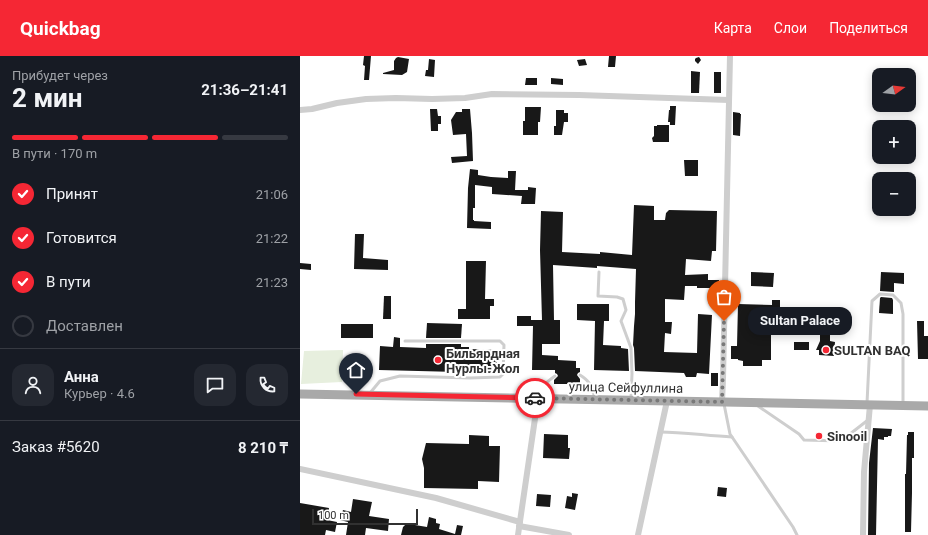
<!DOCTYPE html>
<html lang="ru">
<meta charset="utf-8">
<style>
:root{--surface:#171b24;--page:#242831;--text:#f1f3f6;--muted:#9ea1a6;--line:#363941;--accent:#f52734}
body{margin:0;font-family:Roboto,sans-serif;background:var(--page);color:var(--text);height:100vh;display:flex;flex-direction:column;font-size:15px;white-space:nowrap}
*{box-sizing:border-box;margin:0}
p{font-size:13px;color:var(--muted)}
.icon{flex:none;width:22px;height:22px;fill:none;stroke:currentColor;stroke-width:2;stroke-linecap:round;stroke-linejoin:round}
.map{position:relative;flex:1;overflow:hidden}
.side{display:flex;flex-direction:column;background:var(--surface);width:300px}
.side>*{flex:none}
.needle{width:26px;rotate:75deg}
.buttons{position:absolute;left:572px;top:12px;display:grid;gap:8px}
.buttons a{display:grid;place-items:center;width:44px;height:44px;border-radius:8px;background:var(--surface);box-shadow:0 2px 10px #0003;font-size:20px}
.scale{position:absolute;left:12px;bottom:10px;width:106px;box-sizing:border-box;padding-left:4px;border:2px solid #313131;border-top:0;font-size:11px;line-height:14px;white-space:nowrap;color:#313131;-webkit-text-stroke:3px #fff;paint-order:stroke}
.pin{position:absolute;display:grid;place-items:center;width:34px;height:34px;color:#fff;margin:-41px -17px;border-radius:50% 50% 50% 0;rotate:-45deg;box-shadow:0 0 4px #0007}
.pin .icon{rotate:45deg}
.courier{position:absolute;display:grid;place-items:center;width:40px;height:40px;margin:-20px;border:3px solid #f52734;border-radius:50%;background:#fff;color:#222;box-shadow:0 1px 5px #0007}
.bubble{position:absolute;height:28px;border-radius:12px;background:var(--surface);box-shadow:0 2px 10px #0003;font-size:13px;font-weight:700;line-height:28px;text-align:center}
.headline em{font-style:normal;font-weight:700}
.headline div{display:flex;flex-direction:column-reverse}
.headline{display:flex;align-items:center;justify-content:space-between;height:68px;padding:0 12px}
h1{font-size:26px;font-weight:700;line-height:30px}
.bar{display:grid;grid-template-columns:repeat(4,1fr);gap:6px 4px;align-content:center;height:48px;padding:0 12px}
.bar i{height:5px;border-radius:3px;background:var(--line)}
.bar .active{background:var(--accent)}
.bar p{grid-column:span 4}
.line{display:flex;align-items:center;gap:10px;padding:0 12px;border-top:1px solid var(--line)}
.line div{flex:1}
.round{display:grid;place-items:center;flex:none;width:42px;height:42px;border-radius:12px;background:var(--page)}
ol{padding:0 12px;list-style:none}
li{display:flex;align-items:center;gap:12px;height:44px}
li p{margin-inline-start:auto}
li .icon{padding:4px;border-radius:50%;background:var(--accent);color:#fff;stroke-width:4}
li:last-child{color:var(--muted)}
li i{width:22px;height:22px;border:2px solid var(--line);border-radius:50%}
header{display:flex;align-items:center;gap:24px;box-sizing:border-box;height:56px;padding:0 20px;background:var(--accent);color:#fff}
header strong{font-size:19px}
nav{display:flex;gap:22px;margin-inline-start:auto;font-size:14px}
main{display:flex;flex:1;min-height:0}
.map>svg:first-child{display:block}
.green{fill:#e7efde}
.building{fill:#181818}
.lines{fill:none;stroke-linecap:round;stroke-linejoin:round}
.lane{stroke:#cecece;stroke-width:3}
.street{stroke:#cecece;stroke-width:6}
.primary{stroke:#a9a9a9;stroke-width:9}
.done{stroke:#797979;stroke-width:4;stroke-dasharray:0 7.2}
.route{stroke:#f52734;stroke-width:5}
.poi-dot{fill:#f52734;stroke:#fff;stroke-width:1.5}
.labels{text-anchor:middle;stroke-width:4;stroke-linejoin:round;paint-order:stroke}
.poi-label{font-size:13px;font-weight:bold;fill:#313131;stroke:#fff;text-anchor:start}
.street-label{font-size:13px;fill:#313131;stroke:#fff}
</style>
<header>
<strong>Quickbag</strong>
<nav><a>Карта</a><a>Слои</a><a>Поделиться</a></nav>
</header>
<main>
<section class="side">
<div class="headline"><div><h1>2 мин</h1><p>Прибудет через</p></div><em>21:36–21:41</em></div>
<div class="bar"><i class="active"></i><i class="active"></i><i class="active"></i><i></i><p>В пути · 170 m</p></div>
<ol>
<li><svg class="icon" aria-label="check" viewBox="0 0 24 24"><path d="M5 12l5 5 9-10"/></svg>Принят<p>21:06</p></li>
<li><svg class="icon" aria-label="check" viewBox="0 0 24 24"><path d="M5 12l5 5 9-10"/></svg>Готовится<p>21:22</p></li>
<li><svg class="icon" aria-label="check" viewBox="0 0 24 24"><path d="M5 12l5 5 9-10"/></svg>В пути<p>21:23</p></li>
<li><i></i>Доставлен</li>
</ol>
<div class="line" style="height:72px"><a class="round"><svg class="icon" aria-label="person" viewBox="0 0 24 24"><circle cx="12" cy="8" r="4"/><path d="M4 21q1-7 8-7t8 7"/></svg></a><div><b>Анна</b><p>Курьер · 4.6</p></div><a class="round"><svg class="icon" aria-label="chat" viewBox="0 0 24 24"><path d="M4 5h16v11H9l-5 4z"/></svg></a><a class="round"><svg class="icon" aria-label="phone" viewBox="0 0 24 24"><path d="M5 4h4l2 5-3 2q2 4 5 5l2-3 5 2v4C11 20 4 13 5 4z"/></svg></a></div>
<div class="line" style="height:52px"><div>Заказ #5620</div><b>8 210 ₸</b></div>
</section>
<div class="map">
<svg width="628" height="479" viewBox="0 0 628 479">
<rect width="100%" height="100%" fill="#fff"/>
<path class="green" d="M43,294L42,326L1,328L4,295Z"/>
<g class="building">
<path d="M64,0H71L69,24H64L65,10L63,9Z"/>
<path d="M309,0H316L315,11H308Z"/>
<path d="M98,1L109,3L107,16L102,19L83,18V17L94,14V5L96,2Z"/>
<path d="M399,1L401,4L398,8L395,5V3L396,2Z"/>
<path d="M129,3L135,4L134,21L125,20L126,14H128Z"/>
<path d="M285,3L287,9L279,10L277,4Z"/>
<path d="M391,15L400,16L399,37H391Z"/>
<rect x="414" y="16" width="7" height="21"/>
<path d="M226,22H237V29H225Z"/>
<path d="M251,22L263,23V29L251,28Z"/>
<path d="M370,50H376L375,69H370V66H368L369,54H370Z"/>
<path d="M225,51H241L240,66H238V79H223V65H225Z"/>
<path d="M130,53H137L138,60H141V68H138V75H131Z"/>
<path d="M162,53H170L172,77L173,105L152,107L151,101L167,100L166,78L153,79L151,64L156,56H162Z"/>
<path d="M256,54H264V57H268V66H264L262,79H254V70H256Z"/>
<path d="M433,56L440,57V58H441L440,80L433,79Z"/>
<path d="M357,69H369V86H353L352,82L354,80V70H357Z"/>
<path d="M384,104H398V120H385Z"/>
<path d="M170,113L178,114V119L191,121L208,122V115H216L215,134H228V131L236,132L235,148H221L222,140L192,138V131L175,129V152H173V164H174V165L191,166V173L167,172L168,132Z"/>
<path d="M334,149L354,150V164H365L366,157L369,154L417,155L416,195H412L411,205L386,203L385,219L408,218V224H419L418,248H410L411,232H397V230H385L384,244L365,243V266H372L371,278L365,277L364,296L397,297L398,258L412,259L409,318L397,317L396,321H386L384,317L335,315L334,292L333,289L334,270L335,258V246L336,213L297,210V212L253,209L254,264H260V288H242V299L258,300V304L276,305V312H280V316L278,317L277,319L280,323V328H254V324L258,320L257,318L255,317V314H232L233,270H217V260H231V264H242L240,194L241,155L263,156L262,196L300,198V196L332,199Z"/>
<path d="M55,178H64L63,202L88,204V214L54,213Z"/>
<path d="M166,205H186L185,243H194V250H190V263H158V253H166Z"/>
<path d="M0,207L11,208V214L0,213Z"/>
<path d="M451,216L474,217L473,231L451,230Z"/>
<path d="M581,216L604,217V228L594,227V236L580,235Z"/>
<path d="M84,240H91V263H83Z"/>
<path d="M581,241L592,242L593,244V258L579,257L580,242Z"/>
<path d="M472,244H480V269L471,268V304H462V310H443V305L438,304V303H431V290H437L438,248L472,249Z"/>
<path d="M277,248H309V265H304L303,289L321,290V292L328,293L329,315L294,314L295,265L277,264Z"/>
<path d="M617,265H624V280H628V303H618Z"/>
<path d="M127,267L162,268L161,282H126Z"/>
<rect x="41" y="268" width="32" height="14"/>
<path d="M520,277H530V285L535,286L534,300L519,299V294H516L520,285Z"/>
<path d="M94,281L100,282V291L126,292V288H161V291H169V293L197,294V317L79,314L80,290L93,291Z"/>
<rect x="494" y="286" width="15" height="8"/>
<rect x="411" y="317" width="7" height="13"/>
<path d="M573,372L592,373L591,380H588V381H584V384L578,383L576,479H568L569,407Z"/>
<path d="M608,376H614V402H612V437L611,476H605V418H606L607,379H608Z"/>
<path d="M244,378L268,379V392H270L269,403L243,402Z"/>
<path d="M169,379L189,380V390H200L199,426L178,425V433L124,432V412L122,403L126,387L169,388Z"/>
<path d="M418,431L427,432L426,441L417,440Z"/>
<path d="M272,437L278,438L275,454L265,452L267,440L272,441Z"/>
<path d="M237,438L251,439L250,451L236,450Z"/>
<path d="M53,443L72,446L69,460L89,463L88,475L66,472L65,479H46L48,466L40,464L43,454L51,456Z"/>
<path d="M0,447L29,452L27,464L37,466L35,476L26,474L25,479H0Z"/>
<path d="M129,461L136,463V467L140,468L139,473L155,478L157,469L163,470L161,479H101L103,471L106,468H109L127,471Z"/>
</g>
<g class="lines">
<g class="lane">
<path d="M299,216L298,240L317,241L323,243L326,254L321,265L331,292L332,318L331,343"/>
<path d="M280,319C291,326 291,330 295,342"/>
<path d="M70,337L80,325L100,320L170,322L200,321L203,318L204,289L200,285H105"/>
<path d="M238,342C242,330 245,327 255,320"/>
<path d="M567,347L572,245L580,238L593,239L601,247L603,258V349"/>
<path d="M424,348L430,378L493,471L497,479"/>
<path d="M458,350L499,378L504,384L541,385L568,364"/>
<path d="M360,376C384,376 408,380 432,381"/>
</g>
<g class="street">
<path d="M0,54L12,53L37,47L66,43L96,42L132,43L165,42L192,38L279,39L429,44"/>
<path d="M422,346L423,323L430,0"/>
<path d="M0,413L136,442L220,466"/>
<path d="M219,470L269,479"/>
<path d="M218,479L238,342"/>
<path d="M338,479L367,345"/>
<path d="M563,479L564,416L570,349"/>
</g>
<path class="primary" d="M0,338L628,350"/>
</g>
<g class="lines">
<path class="done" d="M235,342L422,346L424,265"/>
<path class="route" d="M56,338L235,342"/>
</g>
<g class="poi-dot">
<circle cx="526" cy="294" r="4"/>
<circle cx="138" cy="304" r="4"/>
<circle cx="519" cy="380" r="4"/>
</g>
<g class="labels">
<g class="poi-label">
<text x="534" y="299">SULTAN BAQ</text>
<text x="146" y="302">Бильярдная<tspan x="146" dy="15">Нурлы-Жол</tspan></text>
<text x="527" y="385">Sinooil</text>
</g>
<g class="street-label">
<text transform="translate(326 331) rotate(1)" y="5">улица Сейфуллина</text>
</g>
</g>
</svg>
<div class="buttons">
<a><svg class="needle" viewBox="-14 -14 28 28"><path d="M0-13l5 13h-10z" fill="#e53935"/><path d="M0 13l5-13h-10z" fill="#9ea1a6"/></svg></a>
<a>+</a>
<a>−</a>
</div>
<div class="scale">100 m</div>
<div class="pin" style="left:424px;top:265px;background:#ea580c"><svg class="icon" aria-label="bag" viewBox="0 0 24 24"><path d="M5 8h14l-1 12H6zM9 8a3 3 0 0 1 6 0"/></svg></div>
<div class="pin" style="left:56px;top:338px;background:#1f2937"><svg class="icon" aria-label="home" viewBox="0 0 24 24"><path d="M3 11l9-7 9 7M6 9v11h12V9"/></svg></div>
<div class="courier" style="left:235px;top:342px"><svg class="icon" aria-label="car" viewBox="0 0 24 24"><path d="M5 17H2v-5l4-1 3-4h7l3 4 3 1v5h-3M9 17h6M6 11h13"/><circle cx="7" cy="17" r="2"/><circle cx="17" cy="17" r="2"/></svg></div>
<div class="bubble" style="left:448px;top:251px;width:104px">Sultan Palace</div>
</div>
</main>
